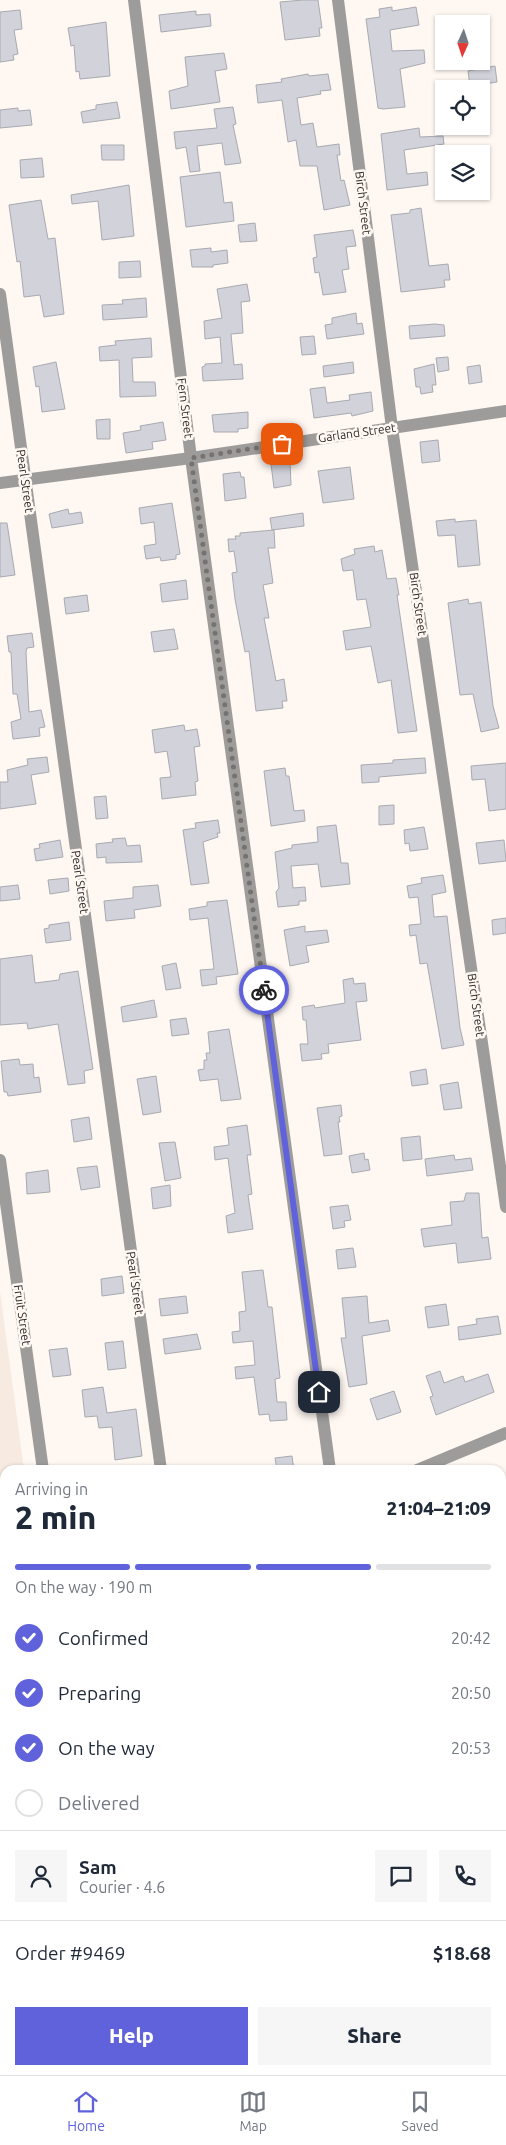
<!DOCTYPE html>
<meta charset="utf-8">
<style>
:root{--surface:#fff;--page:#f6f6f7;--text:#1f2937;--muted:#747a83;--line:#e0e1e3;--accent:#6062db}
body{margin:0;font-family:Ubuntu,sans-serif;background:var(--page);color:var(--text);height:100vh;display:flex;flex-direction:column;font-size:19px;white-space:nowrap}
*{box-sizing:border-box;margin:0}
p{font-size:16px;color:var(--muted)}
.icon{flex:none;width:28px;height:28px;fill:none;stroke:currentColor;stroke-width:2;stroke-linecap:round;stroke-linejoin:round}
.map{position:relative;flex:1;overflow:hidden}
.panel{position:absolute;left:0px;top:1465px;width:506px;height:610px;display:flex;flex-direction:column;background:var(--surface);border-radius:15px 15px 0 0;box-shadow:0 1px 4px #0004}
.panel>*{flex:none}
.needle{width:32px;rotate:183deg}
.controls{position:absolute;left:435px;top:15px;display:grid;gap:10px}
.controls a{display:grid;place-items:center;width:55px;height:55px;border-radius:0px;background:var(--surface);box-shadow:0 1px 4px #0004;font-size:25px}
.pin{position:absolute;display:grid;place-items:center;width:42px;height:42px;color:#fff;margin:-21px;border-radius:10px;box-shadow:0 2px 8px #0006}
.courier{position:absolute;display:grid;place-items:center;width:50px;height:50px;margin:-25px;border:4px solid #6062db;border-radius:50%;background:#fff;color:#222;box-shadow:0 1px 6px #0007}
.head em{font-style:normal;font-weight:800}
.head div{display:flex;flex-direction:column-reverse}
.head{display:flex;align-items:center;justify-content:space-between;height:85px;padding:0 15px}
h1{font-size:32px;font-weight:800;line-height:38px}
.bar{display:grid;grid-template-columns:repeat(4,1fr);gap:8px 5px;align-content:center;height:60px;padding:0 15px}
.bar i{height:6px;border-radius:4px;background:var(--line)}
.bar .selected{background:var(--accent)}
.bar p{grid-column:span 4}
.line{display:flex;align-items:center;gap:12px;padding:0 15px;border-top:1px solid var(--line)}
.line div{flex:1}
.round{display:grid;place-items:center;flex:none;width:52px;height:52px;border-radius:0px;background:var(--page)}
ol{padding:0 15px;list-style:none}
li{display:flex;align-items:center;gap:15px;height:55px}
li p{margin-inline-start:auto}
li .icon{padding:5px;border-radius:50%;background:var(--accent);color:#fff;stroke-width:4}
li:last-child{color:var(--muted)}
li i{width:28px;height:28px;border:2px solid var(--line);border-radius:50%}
.action{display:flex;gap:10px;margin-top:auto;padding:10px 15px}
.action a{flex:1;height:58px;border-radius:0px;background:var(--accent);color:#fff;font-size:20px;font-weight:800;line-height:58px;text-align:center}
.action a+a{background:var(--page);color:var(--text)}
.tab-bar{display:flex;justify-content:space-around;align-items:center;height:70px;border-top:1px solid var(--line);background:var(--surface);font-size:14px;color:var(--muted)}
.tab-bar a{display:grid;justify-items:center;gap:2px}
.tab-bar .selected{color:var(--accent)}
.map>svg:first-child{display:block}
.built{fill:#f7eae0}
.building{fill:#d1d2da;stroke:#a9aab1}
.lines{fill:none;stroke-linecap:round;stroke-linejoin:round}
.minor{stroke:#9e9c9a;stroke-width:12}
.done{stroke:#76726f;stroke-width:5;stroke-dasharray:0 9}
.route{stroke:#6062db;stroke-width:6}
.labels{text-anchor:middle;stroke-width:5;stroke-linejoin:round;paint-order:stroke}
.street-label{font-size:12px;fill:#2c2a28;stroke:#fef7f2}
</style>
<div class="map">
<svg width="506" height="2075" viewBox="0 0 506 2075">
<rect width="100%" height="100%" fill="#fef7f2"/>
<path class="built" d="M0,1292L24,1470H5V1598L0,1600Z"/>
<g class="building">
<path d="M303,0H318L322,28H319L320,36L285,40L280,2Z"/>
<path d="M392,7V11L416,7L419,25L390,30L392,51L424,50L425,63L400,69L405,107L383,109L378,108L366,19L380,17L379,9Z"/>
<path d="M20,10L22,29L14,30L18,54L13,55L14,60L0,62V12Z"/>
<path d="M196,11V15L210,14L211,26L161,32L159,15Z"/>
<path d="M106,22L110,76L80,79L79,71L76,72L74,45L71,46L68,28Z"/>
<path d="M224,53L227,69L215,71L220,102L171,109L169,91L188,86L185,57Z"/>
<path d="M495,66L497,82L470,86L468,71Z"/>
<path d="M308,74L309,76L328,74L331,90L320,91L321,94L297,98L301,125L313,123L317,147L339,144L340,155H337L341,181L344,180L350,205L324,210L317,166H300L296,140L288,142L282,100L258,103L256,85L282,82L281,79Z"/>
<path d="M117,102L120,118L83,123L81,112L96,109V105Z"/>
<path d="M233,107L236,124L233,125L241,163L225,165L222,143L197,146L200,171L190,172L186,147L176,149L174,132L217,128L214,109Z"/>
<path d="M18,108V111L30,110L32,125L0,128V110Z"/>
<path d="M419,128L420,137L443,136L444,144L404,150L407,174L427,172L428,185L387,190L381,134Z"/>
<path d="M101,145H124V160H102Z"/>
<path d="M42,158L44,177L21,178L20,160Z"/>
<path d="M220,172L224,203L232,202L234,221L186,227L180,177Z"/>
<path d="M129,185L134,236L102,240L98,201L72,204L71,195Z"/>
<path d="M41,200L48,239L55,238L64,314L44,317L40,295L24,297L20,261L17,262L9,205Z"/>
<path d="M421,208L429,266L448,264L450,280H444L445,287L401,292L391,215L410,213V210Z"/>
<path d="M255,223L257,241L240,242L238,225Z"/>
<path d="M353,230L356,246L346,247L349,269L342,270L346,292L323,295L319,272L315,273L313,258L317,257L314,235Z"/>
<path d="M211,248V252L227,250L228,263L213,265V267H192L190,250Z"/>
<path d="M140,261L141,277L119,278V262Z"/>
<path d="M247,284L250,301L241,302L243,333L231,334L234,365L242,364L243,379L203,381L202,367L205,366V364L222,363L220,337L205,339L204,321L222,318L217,289Z"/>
<path d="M146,298L147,317L103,320L102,305L123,304L122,300Z"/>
<path d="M356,313L357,324L362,323L364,334L327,339L325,325L332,324V318Z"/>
<path d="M435,324L444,325L445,336L410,339L409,326Z"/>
<path d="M314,336L316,354L302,355L300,337Z"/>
<path d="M151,338L152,357L132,358L133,382H155L156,396L120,397L119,360L100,361L99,347L116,345L115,341Z"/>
<path d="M448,357L449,370L438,372L436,358Z"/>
<path d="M56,362L65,409L42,412L39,386L36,387L33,367Z"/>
<path d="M353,362L354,373L324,377L323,366Z"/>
<path d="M434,364L436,385H432L433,392L421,394L420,387H416L414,369Z"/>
<path d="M480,365L482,382L469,384L467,367Z"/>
<path d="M325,387L327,403L350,400L349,395L371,392L373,411L352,416L351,413L314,418L310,389Z"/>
<path d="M248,412V428L238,429V432H214L212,415Z"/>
<path d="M110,419V439H97L96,420Z"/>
<path d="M163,422L166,440L152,442L153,449L126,453L123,433L141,430L140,426Z"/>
<path d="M438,440L440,461L422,463L420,442Z"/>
<path d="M288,462H290L291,485L274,488L271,464Z"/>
<path d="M350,467L354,499L323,503L318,471Z"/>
<path d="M240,472L241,477H244L246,498L225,501L223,474Z"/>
<path d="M172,503L180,554L176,555V559L161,561L160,557L146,559L144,546L156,544L154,522L141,524L139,508Z"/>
<path d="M68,509L69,514L81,512L83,523L52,528L49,514Z"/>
<path d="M303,513L304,526L272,530L270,518Z"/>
<path d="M455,519V522L476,520L480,565L458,567L455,535L438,536L436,521Z"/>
<path d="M0,523H7L15,575L0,577Z"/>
<path d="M274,530L275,548H268L273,583L263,585L269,618H264L276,681L284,679L287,701H282L283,708L256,711L249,651L245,652L235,599L232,573L237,572L234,551L229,552L228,539H236L235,536H240V533Z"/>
<path d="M374,546L375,552L382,550L387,579L396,578L399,595H397L417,731L398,733L391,680L378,683L371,646L346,650L343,631L371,627L366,599L357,600L353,570L343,571L341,559L355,554L354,549Z"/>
<path d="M186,580L188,599L162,602L160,584Z"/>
<path d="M87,595L89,611L66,614L64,598Z"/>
<path d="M468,599L469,604L481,602L493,706L499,728L481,732L473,694L460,695L448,603Z"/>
<path d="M174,629L178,649L154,652L151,632Z"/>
<path d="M32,633L34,647L27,648L26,652L29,712L41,710L45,727L39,728L40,736L13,739L11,722L21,719L17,694H13L11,652H9L7,636Z"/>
<path d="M184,725L185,731L197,729L200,746L194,747L198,781L195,782L196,795L162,799L160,778L171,777L167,751L155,753L152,730Z"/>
<path d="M47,757L49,772L31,775L36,804L0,809V782H8L7,770L28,765L27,759Z"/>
<path d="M425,758L426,773L379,777V782L362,783L361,765L393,763V760Z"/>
<path d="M506,763V809L489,811L485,779L472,780L471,766Z"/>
<path d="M285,768L286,776H289L294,811L304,810L305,821L271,826L264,771Z"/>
<path d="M106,796L108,818L96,819L94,797Z"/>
<path d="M394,805V824L379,825V806Z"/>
<path d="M218,820L220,833H217L218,837L203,842L209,883L191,885L183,830L196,828L195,823Z"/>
<path d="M336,825L341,863H348L350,884L321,887L318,864L291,866L293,888L305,887L306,901H299V905L278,907L276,892L279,888L275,852L292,848V845L318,842L317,827Z"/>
<path d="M424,827L428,849L410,851L409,843L405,844L404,830Z"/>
<path d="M125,838L127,846L140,845L142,862L106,863V857L97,858L96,844L113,842L112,839Z"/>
<path d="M60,840L63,857L36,861L34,849L40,848L39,844Z"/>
<path d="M504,840L506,861L479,864L476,843Z"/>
<path d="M443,875L446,892L432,895L434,917L447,916L460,1028L464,1045L442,1049L427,963L420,964L416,935L410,936L409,925L421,924L418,897L409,898L407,886L422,883L421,878Z"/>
<path d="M68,878L69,891L50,894L48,880Z"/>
<path d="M18,885L20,899L0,901V887Z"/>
<path d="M158,885L161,906L134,910L135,918L106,921L104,901L133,898V887Z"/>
<path d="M227,900L238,974L216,977L217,984L202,986L200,970L214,969L208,918L190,920L189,909L207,906V902Z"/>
<path d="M506,918V933L493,935L492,920Z"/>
<path d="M69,922L71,940L46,943L44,929L49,928V925Z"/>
<path d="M305,926V932L327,930L329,942L306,946L309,962L290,966L284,930Z"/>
<path d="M32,955L35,983L59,980L60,974L78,971L93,1069L84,1071L85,1083L68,1085L58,1024L28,1029L27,1023L0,1025V959Z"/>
<path d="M176,963L181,988L166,990L162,966Z"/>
<path d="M353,978L354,984L365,983L367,1001L356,1002L361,1040L328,1044L329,1053L321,1054L322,1059L302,1061L300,1044H308L306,1020H303L302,1007L314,1005L315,1008L345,1003L343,980Z"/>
<path d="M154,1000L157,1017L123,1022L121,1007Z"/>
<path d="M186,1018L189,1034L172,1036L170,1020Z"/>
<path d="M229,1029L241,1099L221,1101L218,1079L200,1081L198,1070L204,1069V1060H207L206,1053H210L208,1032Z"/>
<path d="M19,1059L20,1065L33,1064L34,1078L39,1077L41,1092L8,1096L7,1092H4L1,1061Z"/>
<path d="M426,1069L428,1084L412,1086L410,1072Z"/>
<path d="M156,1076L161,1112L143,1115L137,1079Z"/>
<path d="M458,1082L462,1108L444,1110L440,1085Z"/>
<path d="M341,1105L342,1116L339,1117L340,1122H338L342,1154L324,1156L317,1108Z"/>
<path d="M89,1117L92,1139L74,1142L71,1120Z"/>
<path d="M247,1125L251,1155H247L252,1194L248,1195L253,1229L228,1233L226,1216L235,1213L228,1158L215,1160L214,1147L229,1145L227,1128Z"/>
<path d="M420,1136L422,1159L403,1161L401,1138Z"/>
<path d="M175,1142L181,1178L165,1181L159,1143Z"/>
<path d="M364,1153L365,1160L368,1159L370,1170L352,1173L349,1156Z"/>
<path d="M454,1155L455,1160L471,1158L473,1170L427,1176L425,1159Z"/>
<path d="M97,1166L100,1187L81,1190L77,1168Z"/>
<path d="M48,1170L50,1192L27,1194L26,1173Z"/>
<path d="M170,1185L171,1206L153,1209L151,1188Z"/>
<path d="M466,1193H479L482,1238L488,1237L491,1259L458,1263L456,1243L424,1247L421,1229L452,1225L450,1202L464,1201Z"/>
<path d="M348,1205L351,1220L344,1221L345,1227L333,1229L330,1207Z"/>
<path d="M353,1248L356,1267L338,1269L336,1250Z"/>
<path d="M263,1270L268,1307H272L280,1378L275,1379L277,1402H286L287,1420L270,1421L269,1414L259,1415L254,1377L236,1379L235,1367L255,1365L253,1341L233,1343L232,1332L240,1331L239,1312L246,1311L242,1272Z"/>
<path d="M122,1276L124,1293L102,1296L101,1279Z"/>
<path d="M186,1296L188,1313L161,1316L159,1299Z"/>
<path d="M367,1296L369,1323L388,1320L390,1331L362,1336L367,1384L349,1387L341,1338H346L342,1298Z"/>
<path d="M446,1304L449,1325L428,1328L425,1307Z"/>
<path d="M498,1316L501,1334L459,1340L458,1327L477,1324L476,1319Z"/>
<path d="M197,1334L201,1349L165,1354L163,1339Z"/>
<path d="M123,1341L126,1368L108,1370L105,1343Z"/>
<path d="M67,1348L71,1375L53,1377L49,1350Z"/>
<path d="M440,1371L444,1383L463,1376L465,1382L488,1374L494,1392L436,1415L430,1397L433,1396L426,1376Z"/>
<path d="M103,1387L107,1413L136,1409L142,1456L115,1460L112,1427L99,1428L97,1416L85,1417L82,1390Z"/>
<path d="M394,1391L401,1412L377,1420L370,1399Z"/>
<path d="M292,1456L294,1470H277L275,1458Z"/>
</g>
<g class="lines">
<g class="minor">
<path d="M134,0L191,458L330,1470"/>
<path d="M338,0L392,428L506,1207"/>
<path d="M0,294L161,1470"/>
<path d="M0,483L191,458L506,411"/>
<path d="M0,1160L43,1470"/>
<path d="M417,1470L506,1433"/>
<path d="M0,1632L5,1630"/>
<path d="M0,1843L5,1841"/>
<path d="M82,2070L83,2075"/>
<path d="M238,2070L239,2075"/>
<path d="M414,2070L415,2075"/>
<path d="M0,2071L8,2070"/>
</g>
</g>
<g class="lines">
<path class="done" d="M264,990L191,458L282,444"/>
<path class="route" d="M264,990L319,1392"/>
</g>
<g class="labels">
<g class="street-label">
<text transform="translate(363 203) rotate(83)" y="4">Birch Street</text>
<text transform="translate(185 408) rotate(83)" y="4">Fern Street</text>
<text transform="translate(357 433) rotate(-8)" y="4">Garland Street</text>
<text transform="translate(25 481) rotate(82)" y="4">Pearl Street</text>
<text transform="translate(418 604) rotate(82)" y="4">Birch Street</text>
<text transform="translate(80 882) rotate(82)" y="4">Pearl Street</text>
<text transform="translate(476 1005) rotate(82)" y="4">Birch Street</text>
<text transform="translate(135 1283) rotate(82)" y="4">Pearl Street</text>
<text transform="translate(22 1315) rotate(82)" y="4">Fruit Street</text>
</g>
</g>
</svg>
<div class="controls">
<a><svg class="needle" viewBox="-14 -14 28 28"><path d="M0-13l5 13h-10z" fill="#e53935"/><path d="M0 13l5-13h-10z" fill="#747a83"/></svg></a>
<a><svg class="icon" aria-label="locate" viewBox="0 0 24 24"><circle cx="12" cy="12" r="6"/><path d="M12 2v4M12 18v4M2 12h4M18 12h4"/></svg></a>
<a><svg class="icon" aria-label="layers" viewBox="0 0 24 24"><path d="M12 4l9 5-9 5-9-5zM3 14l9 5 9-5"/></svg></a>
</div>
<div class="pin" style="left:282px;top:444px;background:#ea580c"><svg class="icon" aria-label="bag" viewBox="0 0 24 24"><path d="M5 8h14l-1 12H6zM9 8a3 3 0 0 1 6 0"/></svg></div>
<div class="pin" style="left:319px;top:1392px;background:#1f2937"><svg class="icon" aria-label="home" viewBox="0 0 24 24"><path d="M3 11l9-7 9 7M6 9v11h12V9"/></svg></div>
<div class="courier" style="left:264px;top:990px"><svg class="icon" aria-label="bike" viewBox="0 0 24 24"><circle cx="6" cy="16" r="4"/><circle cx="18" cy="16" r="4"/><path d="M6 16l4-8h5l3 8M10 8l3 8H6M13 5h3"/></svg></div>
<section class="panel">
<div class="head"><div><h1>2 min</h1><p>Arriving in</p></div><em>21:04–21:09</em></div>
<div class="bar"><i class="selected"></i><i class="selected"></i><i class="selected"></i><i></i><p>On the way · 190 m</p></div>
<ol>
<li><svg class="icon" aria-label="check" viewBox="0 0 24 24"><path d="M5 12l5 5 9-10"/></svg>Confirmed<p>20:42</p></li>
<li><svg class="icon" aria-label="check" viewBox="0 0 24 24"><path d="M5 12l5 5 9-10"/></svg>Preparing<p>20:50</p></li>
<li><svg class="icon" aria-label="check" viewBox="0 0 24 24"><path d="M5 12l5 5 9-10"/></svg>On the way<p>20:53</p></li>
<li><i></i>Delivered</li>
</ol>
<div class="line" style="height:90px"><a class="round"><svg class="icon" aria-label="person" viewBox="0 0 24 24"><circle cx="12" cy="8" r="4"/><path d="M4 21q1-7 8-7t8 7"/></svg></a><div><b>Sam</b><p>Courier · 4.6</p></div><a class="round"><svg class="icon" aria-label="chat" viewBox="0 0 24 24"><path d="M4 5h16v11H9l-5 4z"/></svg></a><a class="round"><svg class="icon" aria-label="phone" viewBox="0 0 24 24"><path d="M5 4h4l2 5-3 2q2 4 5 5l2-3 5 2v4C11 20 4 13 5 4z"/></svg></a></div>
<div class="line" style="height:65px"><div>Order #9469</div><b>$18.68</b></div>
<div class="action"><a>Help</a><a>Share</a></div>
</section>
</div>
<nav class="tab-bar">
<a class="selected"><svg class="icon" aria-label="home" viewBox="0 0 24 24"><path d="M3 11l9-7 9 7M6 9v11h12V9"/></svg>Home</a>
<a><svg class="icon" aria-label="map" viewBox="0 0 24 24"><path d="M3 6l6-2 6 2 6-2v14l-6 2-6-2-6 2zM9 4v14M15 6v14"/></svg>Map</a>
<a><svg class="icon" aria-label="saved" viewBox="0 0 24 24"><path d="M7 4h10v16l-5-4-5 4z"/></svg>Saved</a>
</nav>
